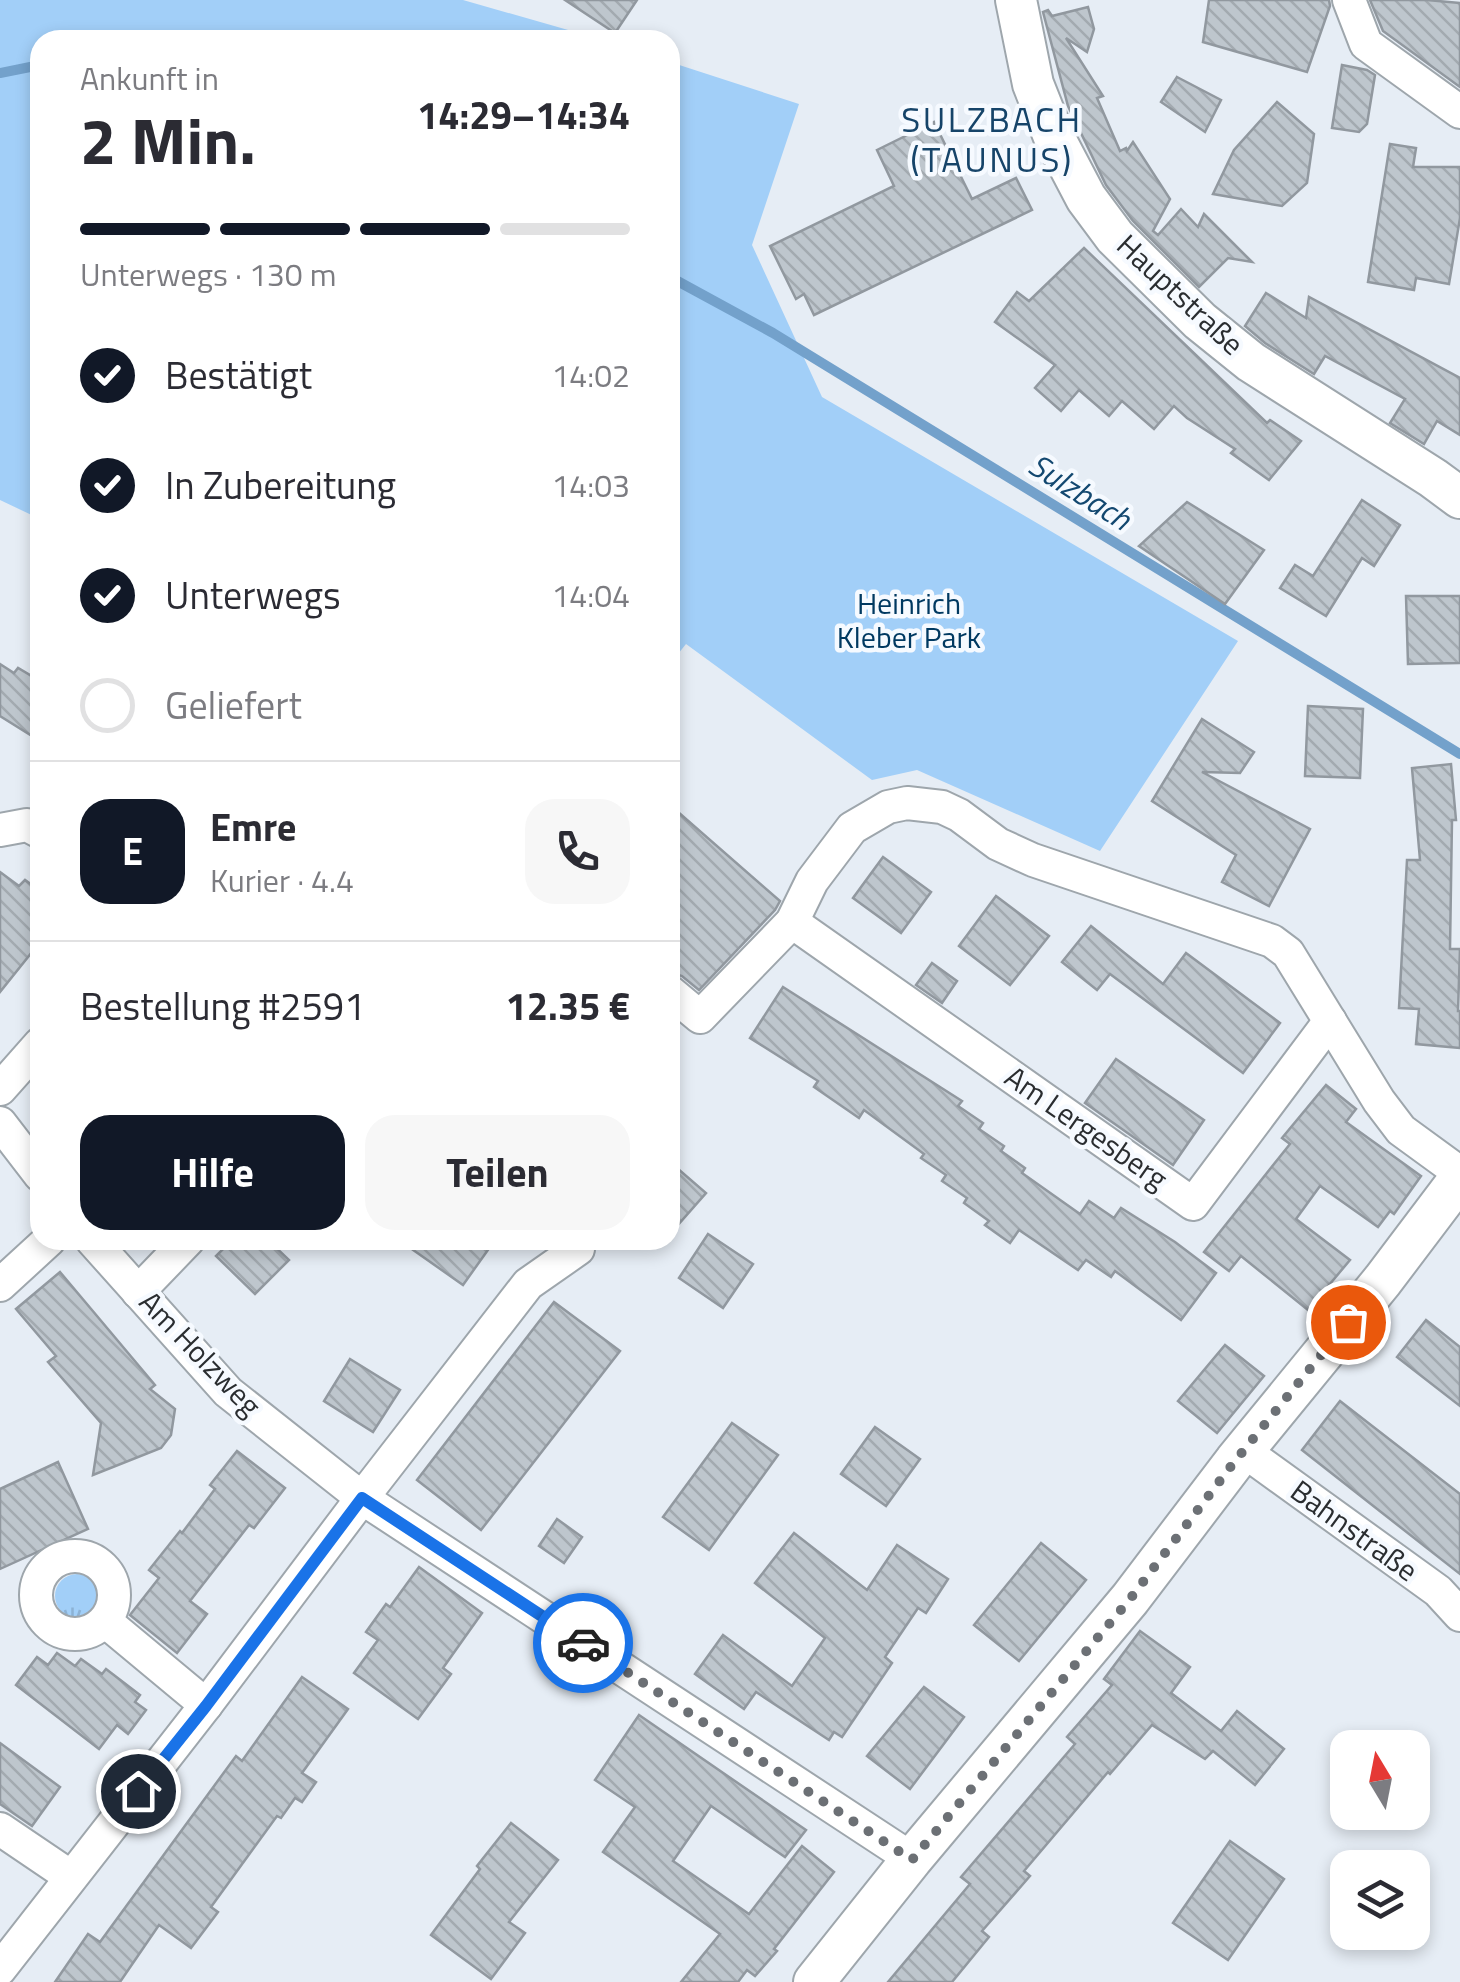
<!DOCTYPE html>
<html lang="de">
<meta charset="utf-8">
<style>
:root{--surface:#fff;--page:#f7f7f7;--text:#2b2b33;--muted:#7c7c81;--line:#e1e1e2;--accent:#111827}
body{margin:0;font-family:"Titillium Web",sans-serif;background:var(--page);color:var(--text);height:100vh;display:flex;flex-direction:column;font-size:38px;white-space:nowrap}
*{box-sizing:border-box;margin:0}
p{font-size:32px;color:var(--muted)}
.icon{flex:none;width:55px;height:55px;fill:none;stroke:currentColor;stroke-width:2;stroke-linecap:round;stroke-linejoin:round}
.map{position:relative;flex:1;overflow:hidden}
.sheet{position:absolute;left:30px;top:30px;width:650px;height:1220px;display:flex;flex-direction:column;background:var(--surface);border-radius:30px;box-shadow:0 5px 15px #0003}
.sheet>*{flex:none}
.needle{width:65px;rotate:350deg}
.buttons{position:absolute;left:1330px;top:1730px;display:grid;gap:20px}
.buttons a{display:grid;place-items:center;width:100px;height:100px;border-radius:20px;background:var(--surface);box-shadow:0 5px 15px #0003;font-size:50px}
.pin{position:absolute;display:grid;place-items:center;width:85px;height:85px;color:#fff;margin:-42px;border:5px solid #fff;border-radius:50%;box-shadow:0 2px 10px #0007}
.courier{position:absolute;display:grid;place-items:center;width:100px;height:100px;margin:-50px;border:8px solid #1a73e8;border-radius:50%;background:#fff;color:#222;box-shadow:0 2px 12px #0007}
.overview em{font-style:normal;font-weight:700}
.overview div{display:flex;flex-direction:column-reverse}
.overview{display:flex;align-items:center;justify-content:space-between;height:170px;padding:0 50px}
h1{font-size:65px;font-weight:700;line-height:75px}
.bar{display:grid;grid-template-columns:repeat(4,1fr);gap:15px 10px;align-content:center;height:120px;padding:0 50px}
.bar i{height:12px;border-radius:8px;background:var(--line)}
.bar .on{background:var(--accent)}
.bar p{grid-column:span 4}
.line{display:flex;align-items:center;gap:25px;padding:0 50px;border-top:2px solid var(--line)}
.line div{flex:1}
.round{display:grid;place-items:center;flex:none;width:105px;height:105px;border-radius:30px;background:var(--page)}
ol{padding:0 50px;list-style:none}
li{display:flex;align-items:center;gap:30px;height:110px}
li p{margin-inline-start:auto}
li .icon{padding:10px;border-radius:50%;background:var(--accent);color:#fff;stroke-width:4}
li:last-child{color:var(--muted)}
li i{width:55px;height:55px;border:5px solid var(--line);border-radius:50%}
.button{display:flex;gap:20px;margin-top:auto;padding:20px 50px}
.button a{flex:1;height:115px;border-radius:30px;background:var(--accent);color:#fff;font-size:40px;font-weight:700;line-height:115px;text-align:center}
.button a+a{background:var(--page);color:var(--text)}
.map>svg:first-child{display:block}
.grass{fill:url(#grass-tufts)}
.park{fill:#a2cff8}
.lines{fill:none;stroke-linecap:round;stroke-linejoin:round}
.stream{stroke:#73a1cb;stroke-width:10}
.building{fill:url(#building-back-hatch);stroke:#91989f;stroke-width:2.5}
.minor-casing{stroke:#9ea6ac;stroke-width:36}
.tertiary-casing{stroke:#9ea6ac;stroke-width:44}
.minor{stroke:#fff;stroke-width:32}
.tertiary{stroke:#fff;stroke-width:40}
.done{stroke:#6c7075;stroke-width:10;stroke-dasharray:0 18}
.route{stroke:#1a73e8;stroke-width:12}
.labels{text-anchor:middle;stroke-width:9;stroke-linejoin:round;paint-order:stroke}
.street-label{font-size:30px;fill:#2a2d30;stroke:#f6faff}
.park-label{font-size:30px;fill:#003961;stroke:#f6faff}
.water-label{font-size:32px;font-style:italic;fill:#134870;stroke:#f6faff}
.quarter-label{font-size:35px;letter-spacing:2.5px;fill:#164469;stroke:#f6faff}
</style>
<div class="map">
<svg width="1460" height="1982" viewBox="0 0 1460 1982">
<defs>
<pattern id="grass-tufts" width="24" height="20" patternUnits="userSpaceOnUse" patternTransform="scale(2.5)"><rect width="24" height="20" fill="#a2cff8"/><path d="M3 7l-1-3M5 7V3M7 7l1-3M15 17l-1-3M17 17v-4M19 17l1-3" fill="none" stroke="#8cb2d5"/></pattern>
<pattern id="building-back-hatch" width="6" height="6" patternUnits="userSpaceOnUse" patternTransform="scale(2.5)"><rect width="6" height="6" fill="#bec6cd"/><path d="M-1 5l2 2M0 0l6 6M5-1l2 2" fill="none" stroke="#a3aab0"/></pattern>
</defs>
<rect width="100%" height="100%" fill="#e6edf5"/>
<circle class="grass" cx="77" cy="1596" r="22"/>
<g class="park">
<path d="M0,0H463L603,40H40V519L0,500Z"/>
<path d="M670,62L799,104L752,245L822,397L1238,641L1100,851L917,770L872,780L686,644L670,664Z"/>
</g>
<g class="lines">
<g class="stream">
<path d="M0,73L40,65"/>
<path d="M670,277L773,333L1460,754"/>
</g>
</g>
<g class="building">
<path d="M565,0H637L615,33Z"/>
<path d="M1209,0H1329L1330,6L1307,72L1203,42Z"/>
<path d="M1370,0H1427L1460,3V87L1383,31Z"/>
<path d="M1088,7L1094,29L1087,52L1066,38L1103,96L1097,98L1120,151L1126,148L1127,151L1133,142L1170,199L1153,231L1158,235L1181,209L1198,227L1204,214L1252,262L1228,258L1199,287L1133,221L1106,185L1068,106L1043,12L1048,10L1052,16Z"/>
<path d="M1342,65L1367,70L1375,75L1367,124L1359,132L1332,128Z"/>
<path d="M1177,77L1221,100L1205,132L1161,102Z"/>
<path d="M1277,102L1314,134L1307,183L1282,206L1213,194L1234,150Z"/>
<path d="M934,122L972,199L1016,178L1032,210L814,315L804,294L796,299L770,246L894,186L877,150Z"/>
<path d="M1390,144L1416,148L1413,167H1460V218L1449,284L1416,278L1414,290L1368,282Z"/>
<path d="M1084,248L1267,423L1270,420L1301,441L1269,480L1231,453L1235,449L1187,418L1174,406L1154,429L1122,401L1109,416L1079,390L1061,411L1035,388L1055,365L995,322L1017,292L1029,301Z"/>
<path d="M1266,293L1306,318L1309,297L1460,378V435L1437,421L1424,444L1390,423L1405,399L1325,356L1314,374L1265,343L1245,326Z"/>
<path d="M1362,500L1400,525L1374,566L1362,558L1326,616L1280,588L1295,565L1313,576Z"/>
<path d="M1187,502L1264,550L1225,604L1139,546Z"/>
<path d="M1406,596H1460V663L1408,664Z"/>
<path d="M0,664L14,673L18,668L40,681V741L0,716Z"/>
<path d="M1308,706L1363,709L1360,778L1305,776Z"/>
<path d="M1202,719L1254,752L1240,773L1202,772L1310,829L1269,906L1222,882L1236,855L1152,801Z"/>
<path d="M1451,764L1456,820H1452L1450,949H1460L1458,1011H1460V1048L1416,1044L1419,1009L1399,1008L1407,860H1420L1412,768Z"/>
<path d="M670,805L780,901L775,910L699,990L682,976L670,972Z"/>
<path d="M883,857L931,892L901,933L853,898Z"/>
<path d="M0,872L19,886L25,880L40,891V942L0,992Z"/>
<path d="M996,896L1049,936L1010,985L959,946Z"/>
<path d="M1091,926L1163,984L1186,953L1280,1023L1243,1073L1110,974L1097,990L1062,962Z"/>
<path d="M932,963L957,981L942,1003L916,985Z"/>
<path d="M783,987L962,1101L958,1106L983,1123L979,1129L1004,1146L1001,1151L1025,1168L1022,1173L1080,1214L1089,1201L1114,1218L1121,1208L1175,1242L1216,1273L1181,1320L1115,1271L1111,1277L1086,1260L1078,1270L1019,1230L1010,1243L985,1225L989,1221L964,1203L967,1198L942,1181L946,1175L921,1158L924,1154L864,1110L859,1118L814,1087L818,1081L750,1038Z"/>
<path d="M1116,1059L1204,1120L1173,1165L1085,1103Z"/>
<path d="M1326,1085L1356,1109L1346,1122L1421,1176L1394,1214L1390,1211L1378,1227L1320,1186L1296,1219L1350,1260L1308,1310L1241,1256L1229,1271L1204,1252L1290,1144L1282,1138Z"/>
<path d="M670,1162L706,1193L670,1234Z"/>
<path d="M708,1234L753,1264L723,1308L679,1278Z"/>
<path d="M232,1240H268L289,1260L255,1294L216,1256Z"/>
<path d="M399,1240H495L463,1285Z"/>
<path d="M60,1272L155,1385L150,1389L175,1409L171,1435L161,1448L93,1475L101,1423L48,1362L56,1356L16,1309Z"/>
<path d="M554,1302L620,1351L481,1530L417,1480Z"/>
<path d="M1426,1320L1460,1347V1406L1397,1357Z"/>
<path d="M1225,1345L1264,1376L1217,1433L1178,1401Z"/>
<path d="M350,1359L400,1390L373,1432L324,1401Z"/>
<path d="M1340,1401L1460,1494V1574L1302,1450Z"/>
<path d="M732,1423L778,1455L709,1550L663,1517Z"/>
<path d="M875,1427L920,1459L886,1506L841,1474Z"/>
<path d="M237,1451L285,1488L254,1528L249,1525L190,1601L207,1614L177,1653L130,1615L159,1578L149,1570L180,1531L182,1533L215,1489L210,1485Z"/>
<path d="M58,1462L88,1529L0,1569V1489Z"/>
<path d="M557,1519L582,1537L564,1563L539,1546Z"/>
<path d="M794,1533L867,1590L897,1545L948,1579L926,1613L918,1608L885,1657L892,1663L842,1737L834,1732L829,1740L756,1692L744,1709L695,1674L723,1635L792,1686L825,1638L755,1583Z"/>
<path d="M1041,1543L1086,1580L1019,1661L974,1625Z"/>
<path d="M419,1567L482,1613L443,1668L451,1674L418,1719L354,1673L378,1640L366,1632L386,1604L390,1607Z"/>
<path d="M1140,1631L1190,1667L1171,1693L1221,1731L1237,1711L1284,1749L1255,1785L1213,1751L1205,1759L1152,1725L1110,1774L1108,1772L1024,1871L1030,1876L982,1931L989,1937L952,1982H888L970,1884L961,1877L1075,1744L1067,1737L1112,1685L1104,1679Z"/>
<path d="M57,1653L75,1666L81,1659L102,1674L106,1669L140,1695L135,1702L146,1710L128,1734L117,1725L99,1749L16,1685L37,1657L48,1665Z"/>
<path d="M302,1677L348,1709L302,1773L316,1782L302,1802L295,1798L281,1818L277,1816L211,1907L218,1912L191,1948L159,1925L120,1982H55L88,1934L100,1942L236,1756L242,1761Z"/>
<path d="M924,1687L964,1717L910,1789L867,1756Z"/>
<path d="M639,1715L806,1830L785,1857L711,1806L673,1861L749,1914L802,1846L834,1872L774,1949L777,1951L755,1976L747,1970L738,1982H681L720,1934L603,1852L635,1807L595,1780Z"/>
<path d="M0,1743L60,1787L32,1826L0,1804Z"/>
<path d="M511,1823L558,1860L509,1922L525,1933L491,1979L431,1935L480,1869L477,1866Z"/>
<path d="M1230,1841L1284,1879L1228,1960L1173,1923Z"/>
</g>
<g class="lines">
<g class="minor-casing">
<g id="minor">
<path d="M1349,0L1366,44L1460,112"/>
<path d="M0,830L27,825L40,832"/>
<path d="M792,922L1193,1204L1330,1021"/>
<path d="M670,992L700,1017L792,922L812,881L852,828L888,807L907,803L942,807L959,815L998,844L1033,860L1272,941L1288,953L1379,1101L1401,1130L1460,1173"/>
<path d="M0,1089L40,1044"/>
<path d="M0,1123L40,1175"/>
<path d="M92,1240L228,1392L362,1498L912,1859"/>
<path d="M0,1285L49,1240"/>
<path d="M138,1292L188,1240"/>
<path d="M1244,1451L1438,1591L1460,1615"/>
<circle cx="75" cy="1595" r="39"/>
<path d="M105,1621L206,1705"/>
<path d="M0,1829L71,1877"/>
<path d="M0,1969L206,1705L362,1498L528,1284L578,1249"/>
</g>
</g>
<g class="tertiary-casing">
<g id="tertiary">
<path d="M1016,0L1033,84L1054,137L1086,198L1115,237L1200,321L1251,362L1433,478L1460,498"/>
<path d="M814,1982L912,1859L1130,1599L1235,1461L1383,1280L1460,1178"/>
</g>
</g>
<use href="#minor" class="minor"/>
<use href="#tertiary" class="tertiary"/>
</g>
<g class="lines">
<path class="done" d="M583,1643L912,1860L1130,1599L1235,1461L1348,1322"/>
<path class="route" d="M138,1791L206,1706L362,1498L583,1643"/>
</g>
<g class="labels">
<g class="street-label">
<text transform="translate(1180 295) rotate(43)" y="10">Hauptstraße</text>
<text transform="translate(1086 1128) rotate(35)" y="10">Am Lergesberg</text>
<text transform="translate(200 1354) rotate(46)" y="10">Am Holzweg</text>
<text transform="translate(1354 1531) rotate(36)" y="10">Bahnstraße</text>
</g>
<g class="park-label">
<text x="909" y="614">Heinrich<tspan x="909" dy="34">Kleber Park</tspan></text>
</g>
<g class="water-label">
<text transform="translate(1080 492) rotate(32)" y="11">Sulzbach</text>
</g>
<g class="quarter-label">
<text x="992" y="132">SULZBACH<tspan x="992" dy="40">(TAUNUS)</tspan></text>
</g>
</g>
</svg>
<div class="buttons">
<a><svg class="needle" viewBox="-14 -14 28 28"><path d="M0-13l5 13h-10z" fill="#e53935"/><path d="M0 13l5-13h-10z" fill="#7c7c81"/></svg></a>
<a><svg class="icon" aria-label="layers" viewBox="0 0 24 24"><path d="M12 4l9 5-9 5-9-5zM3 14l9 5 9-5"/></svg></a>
</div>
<div class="pin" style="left:1348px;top:1322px;background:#ea580c"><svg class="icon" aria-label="bag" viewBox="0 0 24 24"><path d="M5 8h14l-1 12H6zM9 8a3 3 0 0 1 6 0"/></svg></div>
<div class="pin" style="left:138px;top:1791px;background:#1f2937"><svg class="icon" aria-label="home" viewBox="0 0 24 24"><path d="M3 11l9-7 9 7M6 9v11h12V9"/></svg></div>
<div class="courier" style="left:583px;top:1643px"><svg class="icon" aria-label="car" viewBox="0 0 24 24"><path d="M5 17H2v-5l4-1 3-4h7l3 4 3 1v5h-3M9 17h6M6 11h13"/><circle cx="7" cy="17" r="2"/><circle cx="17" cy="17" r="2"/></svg></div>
<section class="sheet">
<div class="overview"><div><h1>2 Min.</h1><p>Ankunft in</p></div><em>14:29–14:34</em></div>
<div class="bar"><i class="on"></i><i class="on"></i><i class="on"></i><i></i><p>Unterwegs · 130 m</p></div>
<ol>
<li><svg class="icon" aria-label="check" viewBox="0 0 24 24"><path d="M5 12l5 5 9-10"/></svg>Bestätigt<p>14:02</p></li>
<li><svg class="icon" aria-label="check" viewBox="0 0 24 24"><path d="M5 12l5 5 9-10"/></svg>In Zubereitung<p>14:03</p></li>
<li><svg class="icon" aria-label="check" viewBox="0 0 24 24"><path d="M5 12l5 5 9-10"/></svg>Unterwegs<p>14:04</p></li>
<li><i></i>Geliefert</li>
</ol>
<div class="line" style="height:180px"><b class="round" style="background:var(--accent);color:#fff">E</b><div><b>Emre</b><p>Kurier · 4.4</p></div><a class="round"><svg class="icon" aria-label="phone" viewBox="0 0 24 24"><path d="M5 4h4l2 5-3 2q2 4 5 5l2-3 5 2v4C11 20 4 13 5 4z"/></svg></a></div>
<div class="line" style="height:130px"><div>Bestellung #2591</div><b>12.35 €</b></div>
<div class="button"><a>Hilfe</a><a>Teilen</a></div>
</section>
</div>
